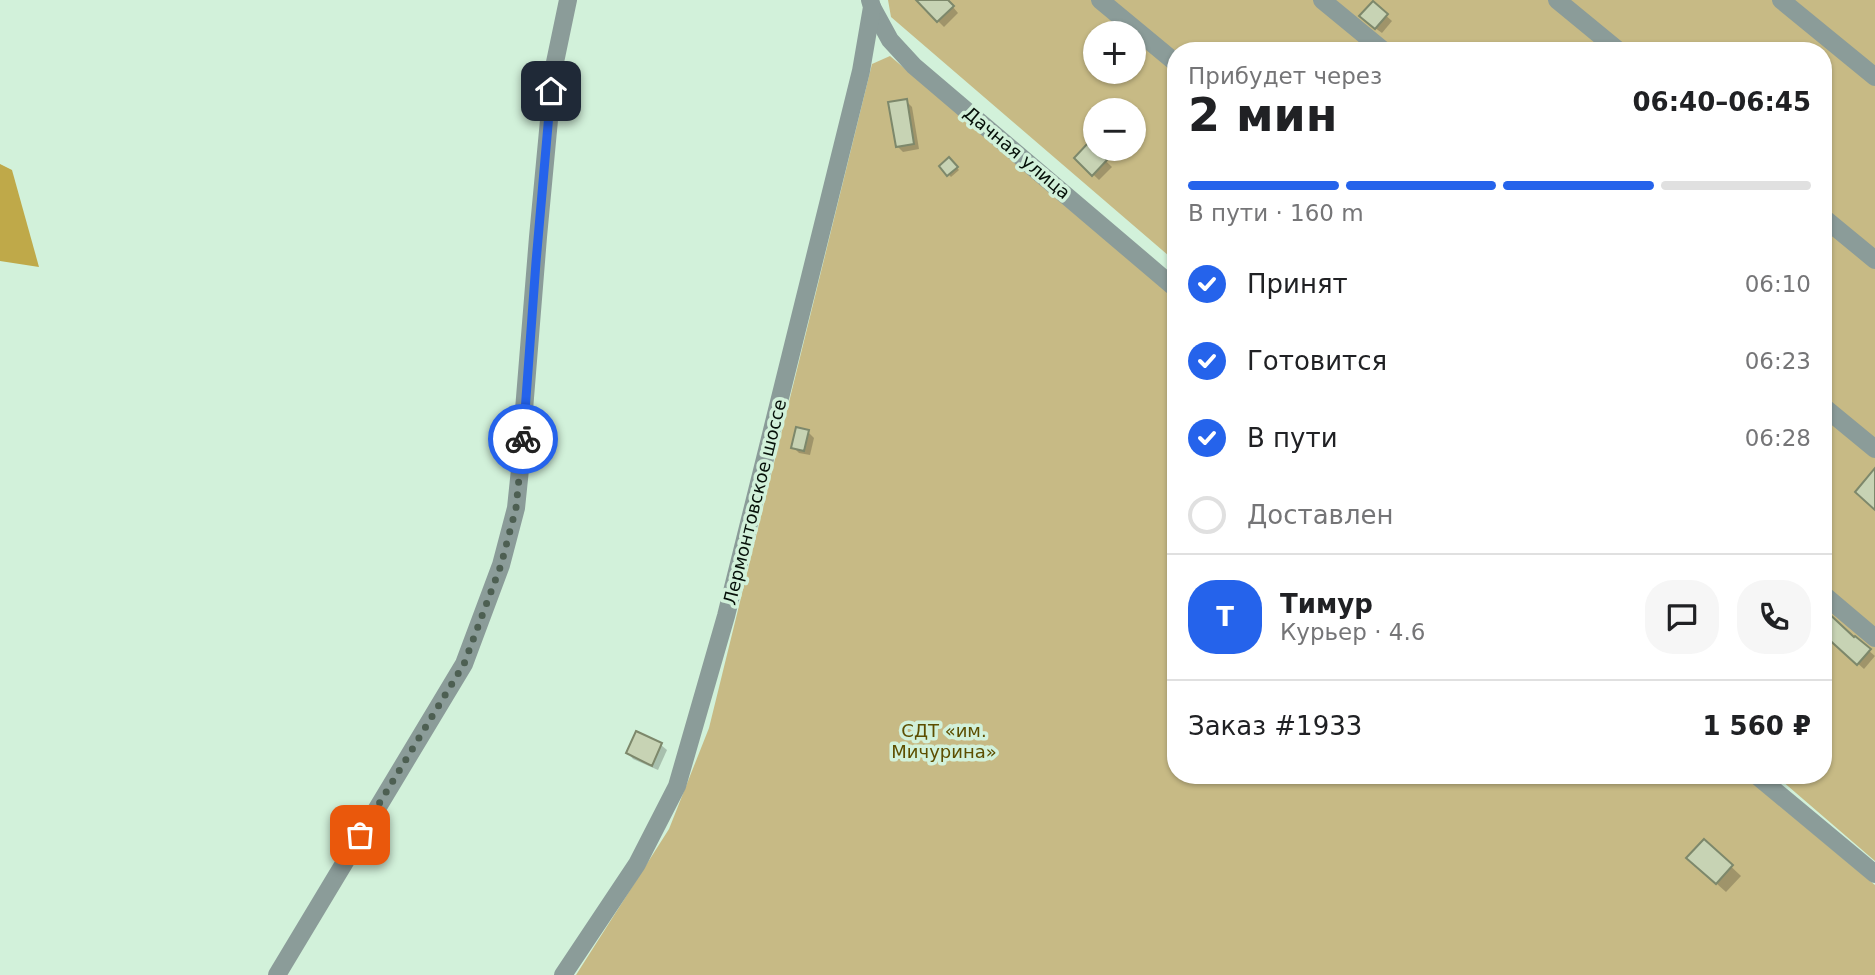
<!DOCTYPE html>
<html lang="ru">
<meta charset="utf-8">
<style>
:root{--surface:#fff;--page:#f6f6f6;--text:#202124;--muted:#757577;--line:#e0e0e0;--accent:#2563eb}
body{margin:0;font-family:"DejaVu Sans",sans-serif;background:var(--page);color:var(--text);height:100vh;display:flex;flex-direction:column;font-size:26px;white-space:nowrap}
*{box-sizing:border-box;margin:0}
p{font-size:23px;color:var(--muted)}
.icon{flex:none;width:38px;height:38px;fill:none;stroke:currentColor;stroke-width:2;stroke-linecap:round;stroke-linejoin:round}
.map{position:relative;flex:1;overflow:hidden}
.side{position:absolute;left:1167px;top:42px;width:665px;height:742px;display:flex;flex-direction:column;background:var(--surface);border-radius:28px;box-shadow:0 2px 5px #0004}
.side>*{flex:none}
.controls{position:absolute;left:1083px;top:21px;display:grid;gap:14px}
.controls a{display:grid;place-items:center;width:63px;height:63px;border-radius:50%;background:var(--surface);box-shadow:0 2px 5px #0004;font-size:35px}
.pin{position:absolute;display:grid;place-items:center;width:60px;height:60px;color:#fff;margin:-30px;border-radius:14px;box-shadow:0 4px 10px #0006}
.courier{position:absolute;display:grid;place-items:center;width:70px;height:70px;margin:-35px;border:5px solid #2563eb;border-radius:50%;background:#fff;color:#222;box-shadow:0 2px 9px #0007}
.headline em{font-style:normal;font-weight:700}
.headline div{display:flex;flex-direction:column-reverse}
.headline{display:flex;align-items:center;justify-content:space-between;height:119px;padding:0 21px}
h1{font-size:46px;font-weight:700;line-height:52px}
.bar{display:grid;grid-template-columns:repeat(4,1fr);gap:10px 7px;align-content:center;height:84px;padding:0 21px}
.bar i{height:9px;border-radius:5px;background:var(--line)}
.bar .selected{background:var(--accent)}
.bar p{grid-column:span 4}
.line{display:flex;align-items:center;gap:18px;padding:0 21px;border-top:2px solid var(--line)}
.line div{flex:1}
.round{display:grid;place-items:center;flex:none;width:74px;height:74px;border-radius:28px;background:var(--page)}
ol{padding:0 21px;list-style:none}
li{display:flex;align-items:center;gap:21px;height:77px}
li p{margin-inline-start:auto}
li .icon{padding:7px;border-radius:50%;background:var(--accent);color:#fff;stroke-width:4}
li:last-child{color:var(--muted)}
li i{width:38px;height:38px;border:4px solid var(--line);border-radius:50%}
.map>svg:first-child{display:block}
.green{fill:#c7ba85;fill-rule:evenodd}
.forest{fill:#bfa949}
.shadow{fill:#0003}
.building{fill:#c7d3b4;stroke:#7d886b;stroke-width:2}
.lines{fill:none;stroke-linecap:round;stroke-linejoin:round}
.minor{stroke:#8b9c99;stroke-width:18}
.done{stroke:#4d5f52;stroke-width:7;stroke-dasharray:0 12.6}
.route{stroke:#2563eb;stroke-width:9}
.labels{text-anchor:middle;stroke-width:7;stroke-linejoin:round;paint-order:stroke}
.street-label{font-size:18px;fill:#061009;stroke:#d2f1da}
.park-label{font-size:18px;fill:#5d4e00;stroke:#d2f1da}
</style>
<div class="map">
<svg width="1875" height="975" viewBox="0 0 1875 975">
<rect width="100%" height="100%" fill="#d2f1da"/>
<g class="green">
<path d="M888,0H1875V861L1775,775H1824V51H1176V262L891,17ZM1096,33H1134V72H1096ZM1096,110H1134V149H1096Z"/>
<path d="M890,56L1176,299V775H1743L1875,885V975H576L669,829L709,728L872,64Z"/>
</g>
<path class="forest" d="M0,164L12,170L39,267L0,261Z"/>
<g class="shadow">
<path d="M917,0H947L958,13L944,27Z"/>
<path d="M1373,4L1392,21L1382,33L1367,22Z"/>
<path d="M906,101L912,107L919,149L903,152L897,146Z"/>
<path d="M1089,145L1112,167L1099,180L1076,158Z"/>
<path d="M949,159L959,170L951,177L941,166Z"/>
<path d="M808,432L814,438L810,455L799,453L793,447Z"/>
<path d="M1827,615L1875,656L1864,669L1824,633V619Z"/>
<path d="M637,733L661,745L667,750L658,770L633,759L628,753Z"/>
<path d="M1704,841L1741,876L1726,892L1698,867Z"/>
</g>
<g class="building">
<path d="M916,0H948L954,6L937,22Z"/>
<path d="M1373,1L1388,14L1375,29L1359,16Z"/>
<path d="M907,99L914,144L896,147L888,102Z"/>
<path d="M1089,142L1107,160L1092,176L1074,158Z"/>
<path d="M949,157L958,167L947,176L939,166Z"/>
<path d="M796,427L809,430L804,451L791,448Z"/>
<path d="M1875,468V510L1855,492Z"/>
<path d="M1824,609L1854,637L1855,636L1871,649L1857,665L1824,635Z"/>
<path d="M636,731L662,743L652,766L626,753Z"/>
<path d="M1704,839L1733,865L1716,884L1686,858Z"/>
</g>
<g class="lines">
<g class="minor">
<path d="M1100,0L1176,63"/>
<path d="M1322,0L1384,51"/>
<path d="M1557,0L1619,51"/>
<path d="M1781,0L1875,77"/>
<path d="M872,7L890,40L914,66L1176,289"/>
<path d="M1824,218L1875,260"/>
<path d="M1824,407L1875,449"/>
<path d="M1824,595L1875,638"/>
<path d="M1756,775L1875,874"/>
<path d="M277,975L464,664L501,565L516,508L522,450L524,410L538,237L554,67L568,0"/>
<path d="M563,975L637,864L677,786L726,616L861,71L872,7L870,0"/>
</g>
</g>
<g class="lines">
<path class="done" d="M360,835L464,664L501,565L516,508L523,439"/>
<path class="route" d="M523,439L536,262L551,91"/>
</g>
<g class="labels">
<g class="street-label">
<text transform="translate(1017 153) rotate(40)" y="6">Дачная улица</text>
<text transform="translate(755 502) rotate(-76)" y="6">Лермонтовское шоссе</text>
</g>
<g class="park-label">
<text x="944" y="737">СДТ «им.<tspan x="944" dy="21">Мичурина»</tspan></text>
</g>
</g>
</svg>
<div class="controls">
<a>+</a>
<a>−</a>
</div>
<div class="pin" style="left:360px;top:835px;background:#ea580c"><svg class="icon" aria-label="bag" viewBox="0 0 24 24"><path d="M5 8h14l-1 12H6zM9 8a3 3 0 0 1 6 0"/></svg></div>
<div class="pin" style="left:551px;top:91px;background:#1f2937"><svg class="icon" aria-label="home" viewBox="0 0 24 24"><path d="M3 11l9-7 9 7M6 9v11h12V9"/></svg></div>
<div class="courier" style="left:523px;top:439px"><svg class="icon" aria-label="bike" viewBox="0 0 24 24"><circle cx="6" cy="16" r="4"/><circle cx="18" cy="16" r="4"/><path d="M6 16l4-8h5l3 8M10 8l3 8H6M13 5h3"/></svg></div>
<section class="side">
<div class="headline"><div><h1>2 мин</h1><p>Прибудет через</p></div><em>06:40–06:45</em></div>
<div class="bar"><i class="selected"></i><i class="selected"></i><i class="selected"></i><i></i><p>В пути · 160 m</p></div>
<ol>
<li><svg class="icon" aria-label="check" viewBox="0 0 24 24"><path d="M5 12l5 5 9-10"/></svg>Принят<p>06:10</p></li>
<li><svg class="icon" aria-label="check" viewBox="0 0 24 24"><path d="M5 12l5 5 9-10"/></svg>Готовится<p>06:23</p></li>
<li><svg class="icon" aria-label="check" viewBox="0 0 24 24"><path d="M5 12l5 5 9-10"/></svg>В пути<p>06:28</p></li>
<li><i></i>Доставлен</li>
</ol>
<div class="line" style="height:126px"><b class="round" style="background:var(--accent);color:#fff">Т</b><div><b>Тимур</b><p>Курьер · 4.6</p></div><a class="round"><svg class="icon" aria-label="chat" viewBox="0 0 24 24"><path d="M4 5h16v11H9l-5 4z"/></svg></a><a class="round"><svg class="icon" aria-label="phone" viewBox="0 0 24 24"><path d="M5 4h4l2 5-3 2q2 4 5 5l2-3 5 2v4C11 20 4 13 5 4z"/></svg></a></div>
<div class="line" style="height:91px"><div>Заказ #1933</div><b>1 560 ₽</b></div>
</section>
</div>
